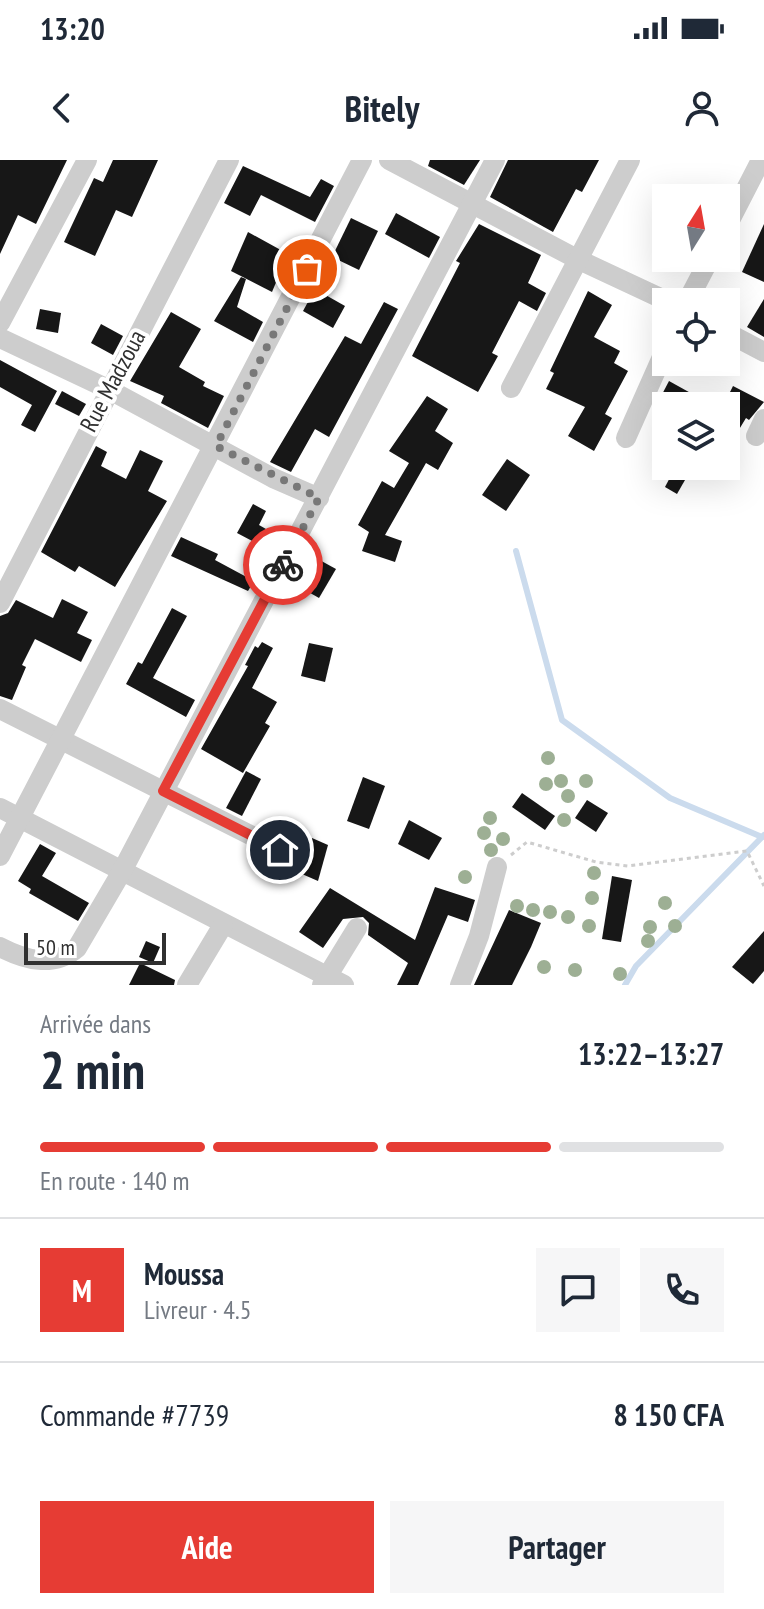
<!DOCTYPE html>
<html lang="fr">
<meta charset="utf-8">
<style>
:root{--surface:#fff;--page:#f6f6f7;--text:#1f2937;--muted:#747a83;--line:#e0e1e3;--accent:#e63c34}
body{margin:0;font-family:"PT Sans Narrow",sans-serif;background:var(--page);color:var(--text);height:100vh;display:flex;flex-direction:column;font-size:30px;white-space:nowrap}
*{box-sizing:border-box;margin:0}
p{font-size:26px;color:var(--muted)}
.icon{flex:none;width:44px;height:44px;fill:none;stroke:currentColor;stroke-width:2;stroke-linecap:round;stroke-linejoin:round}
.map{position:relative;height:825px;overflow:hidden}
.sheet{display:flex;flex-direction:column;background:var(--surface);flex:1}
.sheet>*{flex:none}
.needle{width:52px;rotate:11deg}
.tools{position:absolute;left:652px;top:24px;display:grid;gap:16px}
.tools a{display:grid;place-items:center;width:88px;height:88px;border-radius:0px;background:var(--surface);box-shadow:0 8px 32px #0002;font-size:40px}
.scale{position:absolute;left:24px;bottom:20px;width:142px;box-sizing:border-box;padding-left:8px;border:4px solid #303030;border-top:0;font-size:22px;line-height:28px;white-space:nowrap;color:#303030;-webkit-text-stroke:6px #fff;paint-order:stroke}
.pin{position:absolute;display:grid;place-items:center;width:68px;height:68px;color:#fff;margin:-34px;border:4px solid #fff;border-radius:50%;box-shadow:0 2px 8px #0007}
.courier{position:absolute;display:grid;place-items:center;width:80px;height:80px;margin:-40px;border:6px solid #e63c34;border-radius:50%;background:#fff;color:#222;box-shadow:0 2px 10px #0007}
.head em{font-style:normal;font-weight:700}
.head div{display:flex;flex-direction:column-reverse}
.head{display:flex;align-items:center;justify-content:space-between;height:136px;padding:0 40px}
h1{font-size:52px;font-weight:700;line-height:60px}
.bar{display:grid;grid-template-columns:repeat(4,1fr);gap:12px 8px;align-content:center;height:96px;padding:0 40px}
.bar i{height:10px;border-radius:6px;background:var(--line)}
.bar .on{background:var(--accent)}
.bar p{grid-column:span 4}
.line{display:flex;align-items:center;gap:20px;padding:0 40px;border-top:2px solid var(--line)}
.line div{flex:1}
.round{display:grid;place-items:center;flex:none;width:84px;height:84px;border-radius:0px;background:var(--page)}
.primary-button{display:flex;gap:16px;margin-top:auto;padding:16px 40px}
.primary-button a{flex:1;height:92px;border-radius:0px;background:var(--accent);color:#fff;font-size:32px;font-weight:700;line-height:92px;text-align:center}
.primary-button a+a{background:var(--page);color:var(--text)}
.status{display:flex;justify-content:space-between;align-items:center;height:56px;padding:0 40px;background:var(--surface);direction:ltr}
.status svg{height:22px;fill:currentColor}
header{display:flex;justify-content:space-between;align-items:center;height:104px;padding:0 40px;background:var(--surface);font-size:36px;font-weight:700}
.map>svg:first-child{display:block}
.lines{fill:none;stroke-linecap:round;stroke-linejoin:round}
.stream{stroke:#cbdbed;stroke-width:6}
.building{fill:#171717}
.path{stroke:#cdcdcd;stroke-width:3;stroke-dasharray:4 4;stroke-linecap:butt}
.minor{stroke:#cdcdcd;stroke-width:20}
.tree{fill:#9daf94}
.done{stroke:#787878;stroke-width:8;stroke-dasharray:0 14.4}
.route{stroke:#e63c34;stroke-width:10}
.labels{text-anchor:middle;stroke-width:8;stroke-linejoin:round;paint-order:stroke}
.street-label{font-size:24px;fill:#303030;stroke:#fff}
</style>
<div class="status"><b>13:20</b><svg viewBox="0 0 49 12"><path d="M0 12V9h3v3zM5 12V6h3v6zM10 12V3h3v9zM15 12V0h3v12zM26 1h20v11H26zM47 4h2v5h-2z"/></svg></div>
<header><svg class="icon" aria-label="back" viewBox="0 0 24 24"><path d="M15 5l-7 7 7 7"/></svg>Bitely<svg class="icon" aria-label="person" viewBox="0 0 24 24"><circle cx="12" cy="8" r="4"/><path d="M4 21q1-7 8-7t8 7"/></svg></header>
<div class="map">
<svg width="764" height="825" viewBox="0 0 764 825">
<rect width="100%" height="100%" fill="#fff"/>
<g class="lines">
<g class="stream">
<path d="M516,391L562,560L670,638L762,677"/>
<path d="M625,825L636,806L764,675"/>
</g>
</g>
<g class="building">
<path d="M0,0H67L36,64L18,55L0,94Z"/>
<path d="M113,0H158L132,57L116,50L95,96L64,82L94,18L103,22Z"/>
<path d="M430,0H480L464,25L428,6Z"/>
<path d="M508,0H599L582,32L576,29L553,72L490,37Z"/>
<path d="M243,6L310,37L321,19L334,26L315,62L261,35L250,56L224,43Z"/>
<path d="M396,53L440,77L429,98L385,74Z"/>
<path d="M351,58L378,71L359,110L332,97Z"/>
<path d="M479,64L541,95L528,123L546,133L537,151L519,141L492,193L498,196L478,232L412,196L460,103L456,101Z"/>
<path d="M764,64V122L742,112Z"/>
<path d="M248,72L288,94L272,132L231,111Z"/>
<path d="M241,117L246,119L237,147L263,162L253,182L214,161Z"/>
<path d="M315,129L345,146L333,168L303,151Z"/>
<path d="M588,131L612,145L594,177L620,191L614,203L628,211L605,254L612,258L594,291L568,276L585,247L546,229L554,213L550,211Z"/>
<path d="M764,139V177L747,167Z"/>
<path d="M384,142L398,149L329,277L315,269L291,312L270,302L345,176L361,184Z"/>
<path d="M40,149L61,153L58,173L36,169Z"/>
<path d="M171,152L201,169L179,207L205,222L203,226L224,236L208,268L161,243L164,236L130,221Z"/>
<path d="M101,164L123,176L113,195L91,183Z"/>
<path d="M0,200L57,231L35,272L21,265L32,245L0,227Z"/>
<path d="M669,221L714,246H656Z"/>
<path d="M733,226L764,242L749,260L746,258L726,291V240Z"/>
<path d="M62,231L86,244L79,256L55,244Z"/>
<path d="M427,236L448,249L435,271L453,283L438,310L426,303L385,375L402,381L395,402L362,391L369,372L358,365L382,321L394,328L409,303L389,291Z"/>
<path d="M96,286L107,292L101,306L126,319L140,290L163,301L148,331L167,341L115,427L79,406L75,412L41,392Z"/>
<path d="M507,299L530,315L506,351L482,335Z"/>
<path d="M676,306H693L677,334L665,327Z"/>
<path d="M253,344L266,351L259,365L266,369L258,384L237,373Z"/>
<path d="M181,377L218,394L215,400L254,421L248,431L171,396Z"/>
<path d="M257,389L272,397L261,419L245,411Z"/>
<path d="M305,392L336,409L319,438L289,421Z"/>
<path d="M62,439L88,452L77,473L92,480L81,502L35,479L22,505L26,507L12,540L0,536V456L8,453L16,440L53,458Z"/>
<path d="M172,448L187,456L153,518L195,540L186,557L126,524L138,502L142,504Z"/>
<path d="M262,482L273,488L252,528L277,542L265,563L270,566L243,613L201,589L248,506L245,505L255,486L258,488Z"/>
<path d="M309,483L333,488L325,522L301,516Z"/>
<path d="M246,611L261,619L242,656L226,648Z"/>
<path d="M363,617L385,626L369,669L347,661Z"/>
<path d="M522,633L555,656L545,670L512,647Z"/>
<path d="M587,640L608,653L596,672L575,658Z"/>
<path d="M409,660L442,678L429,700L398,684Z"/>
<path d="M312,678L328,685L318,721L295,711Z"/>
<path d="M40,684L56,693L42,716L89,743L78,761L29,733L31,729L18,721Z"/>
<path d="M612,716L632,720L621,782L602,779Z"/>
<path d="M435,727L475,740L468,762L448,755L418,825H397L408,803L368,775L369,763L363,757L343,759L323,788L299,772L330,728L415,780Z"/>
<path d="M509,750L541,763L531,787L512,825H474Z"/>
<path d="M764,771V811L753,824L732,807Z"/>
<path d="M146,781L160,787L153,803L139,797Z"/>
<path d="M140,803L175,820L174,825H129Z"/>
</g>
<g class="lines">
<path class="path" d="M511,695L527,682L596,702L628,706L747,691L764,726"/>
<g class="minor">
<path d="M389,0L577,99L669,142"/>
<path d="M726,68L761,0"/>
<path d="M687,142L710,98"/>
<path d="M0,163L87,0"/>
<path d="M726,172L764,192"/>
<path d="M0,178L108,229L273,318L319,338"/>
<path d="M511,228L630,0"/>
<path d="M756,276L764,259"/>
<path d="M626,278L666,188"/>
<path d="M0,443L229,0"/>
<path d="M0,549L280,690"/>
<path d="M0,648L344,825"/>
<path d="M0,696L362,0"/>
<path d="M0,787C25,800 53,808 77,788L121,713L495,0"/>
<path d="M187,825L223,765"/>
<path d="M322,825L357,768"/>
<path d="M460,825L479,776L497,707"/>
</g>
</g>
<g class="tree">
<circle cx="548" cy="598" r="7"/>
<circle cx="561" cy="621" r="7"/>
<circle cx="586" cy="621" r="7"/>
<circle cx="546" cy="624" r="7"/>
<circle cx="568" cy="636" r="7"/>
<circle cx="490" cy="658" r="7"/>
<circle cx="564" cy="660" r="7"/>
<circle cx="484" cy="673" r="7"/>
<circle cx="503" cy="679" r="7"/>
<circle cx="491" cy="690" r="7"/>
<circle cx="594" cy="713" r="7"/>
<circle cx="465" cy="717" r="7"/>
<circle cx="592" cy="738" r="7"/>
<circle cx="665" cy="743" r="7"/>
<circle cx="517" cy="746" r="7"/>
<circle cx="533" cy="750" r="7"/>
<circle cx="550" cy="752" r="7"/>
<circle cx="568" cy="757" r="7"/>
<circle cx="589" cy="766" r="7"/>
<circle cx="675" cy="766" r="7"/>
<circle cx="650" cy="767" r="7"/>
<circle cx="648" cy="781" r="7"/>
<circle cx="544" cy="807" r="7"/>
<circle cx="575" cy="810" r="7"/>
<circle cx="620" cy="814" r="7"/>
</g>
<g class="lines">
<path class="done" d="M283,405L319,338L216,286L307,109"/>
<path class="route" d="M280,690L163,631L283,405"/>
</g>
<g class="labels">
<g class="street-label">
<text transform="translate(113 221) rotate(-62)" y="8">Rue Madzoua</text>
</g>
</g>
</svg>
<div class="tools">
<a><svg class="needle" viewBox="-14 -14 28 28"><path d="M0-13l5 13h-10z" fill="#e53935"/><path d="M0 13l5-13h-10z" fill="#747a83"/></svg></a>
<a><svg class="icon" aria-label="locate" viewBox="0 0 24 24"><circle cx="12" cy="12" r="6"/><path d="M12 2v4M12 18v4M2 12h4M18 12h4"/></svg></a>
<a><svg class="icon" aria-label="layers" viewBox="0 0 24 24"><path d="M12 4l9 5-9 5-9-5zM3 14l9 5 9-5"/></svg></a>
</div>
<div class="scale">50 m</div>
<div class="pin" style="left:307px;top:109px;background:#ea580c"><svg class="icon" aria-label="bag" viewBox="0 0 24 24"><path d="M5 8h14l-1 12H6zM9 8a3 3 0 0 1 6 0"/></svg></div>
<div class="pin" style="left:280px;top:690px;background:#1f2937"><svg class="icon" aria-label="home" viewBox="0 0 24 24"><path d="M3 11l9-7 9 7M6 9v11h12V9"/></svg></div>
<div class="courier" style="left:283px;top:405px"><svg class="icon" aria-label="bike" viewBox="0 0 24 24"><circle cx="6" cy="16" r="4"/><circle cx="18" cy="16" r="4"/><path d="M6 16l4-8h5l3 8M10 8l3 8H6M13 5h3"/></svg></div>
</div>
<section class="sheet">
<div class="head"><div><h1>2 min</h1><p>Arrivée dans</p></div><em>13:22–13:27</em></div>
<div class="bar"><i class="on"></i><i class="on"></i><i class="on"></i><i></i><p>En route · 140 m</p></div>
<div class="line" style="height:144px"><b class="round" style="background:var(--accent);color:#fff">M</b><div><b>Moussa</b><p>Livreur · 4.5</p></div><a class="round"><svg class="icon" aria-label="chat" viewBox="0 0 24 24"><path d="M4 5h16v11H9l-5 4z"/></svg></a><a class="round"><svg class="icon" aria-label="phone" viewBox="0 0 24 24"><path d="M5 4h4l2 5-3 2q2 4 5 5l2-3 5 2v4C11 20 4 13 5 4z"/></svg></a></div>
<div class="line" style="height:104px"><div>Commande #7739</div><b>8 150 CFA</b></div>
<div class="primary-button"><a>Aide</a><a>Partager</a></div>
</section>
